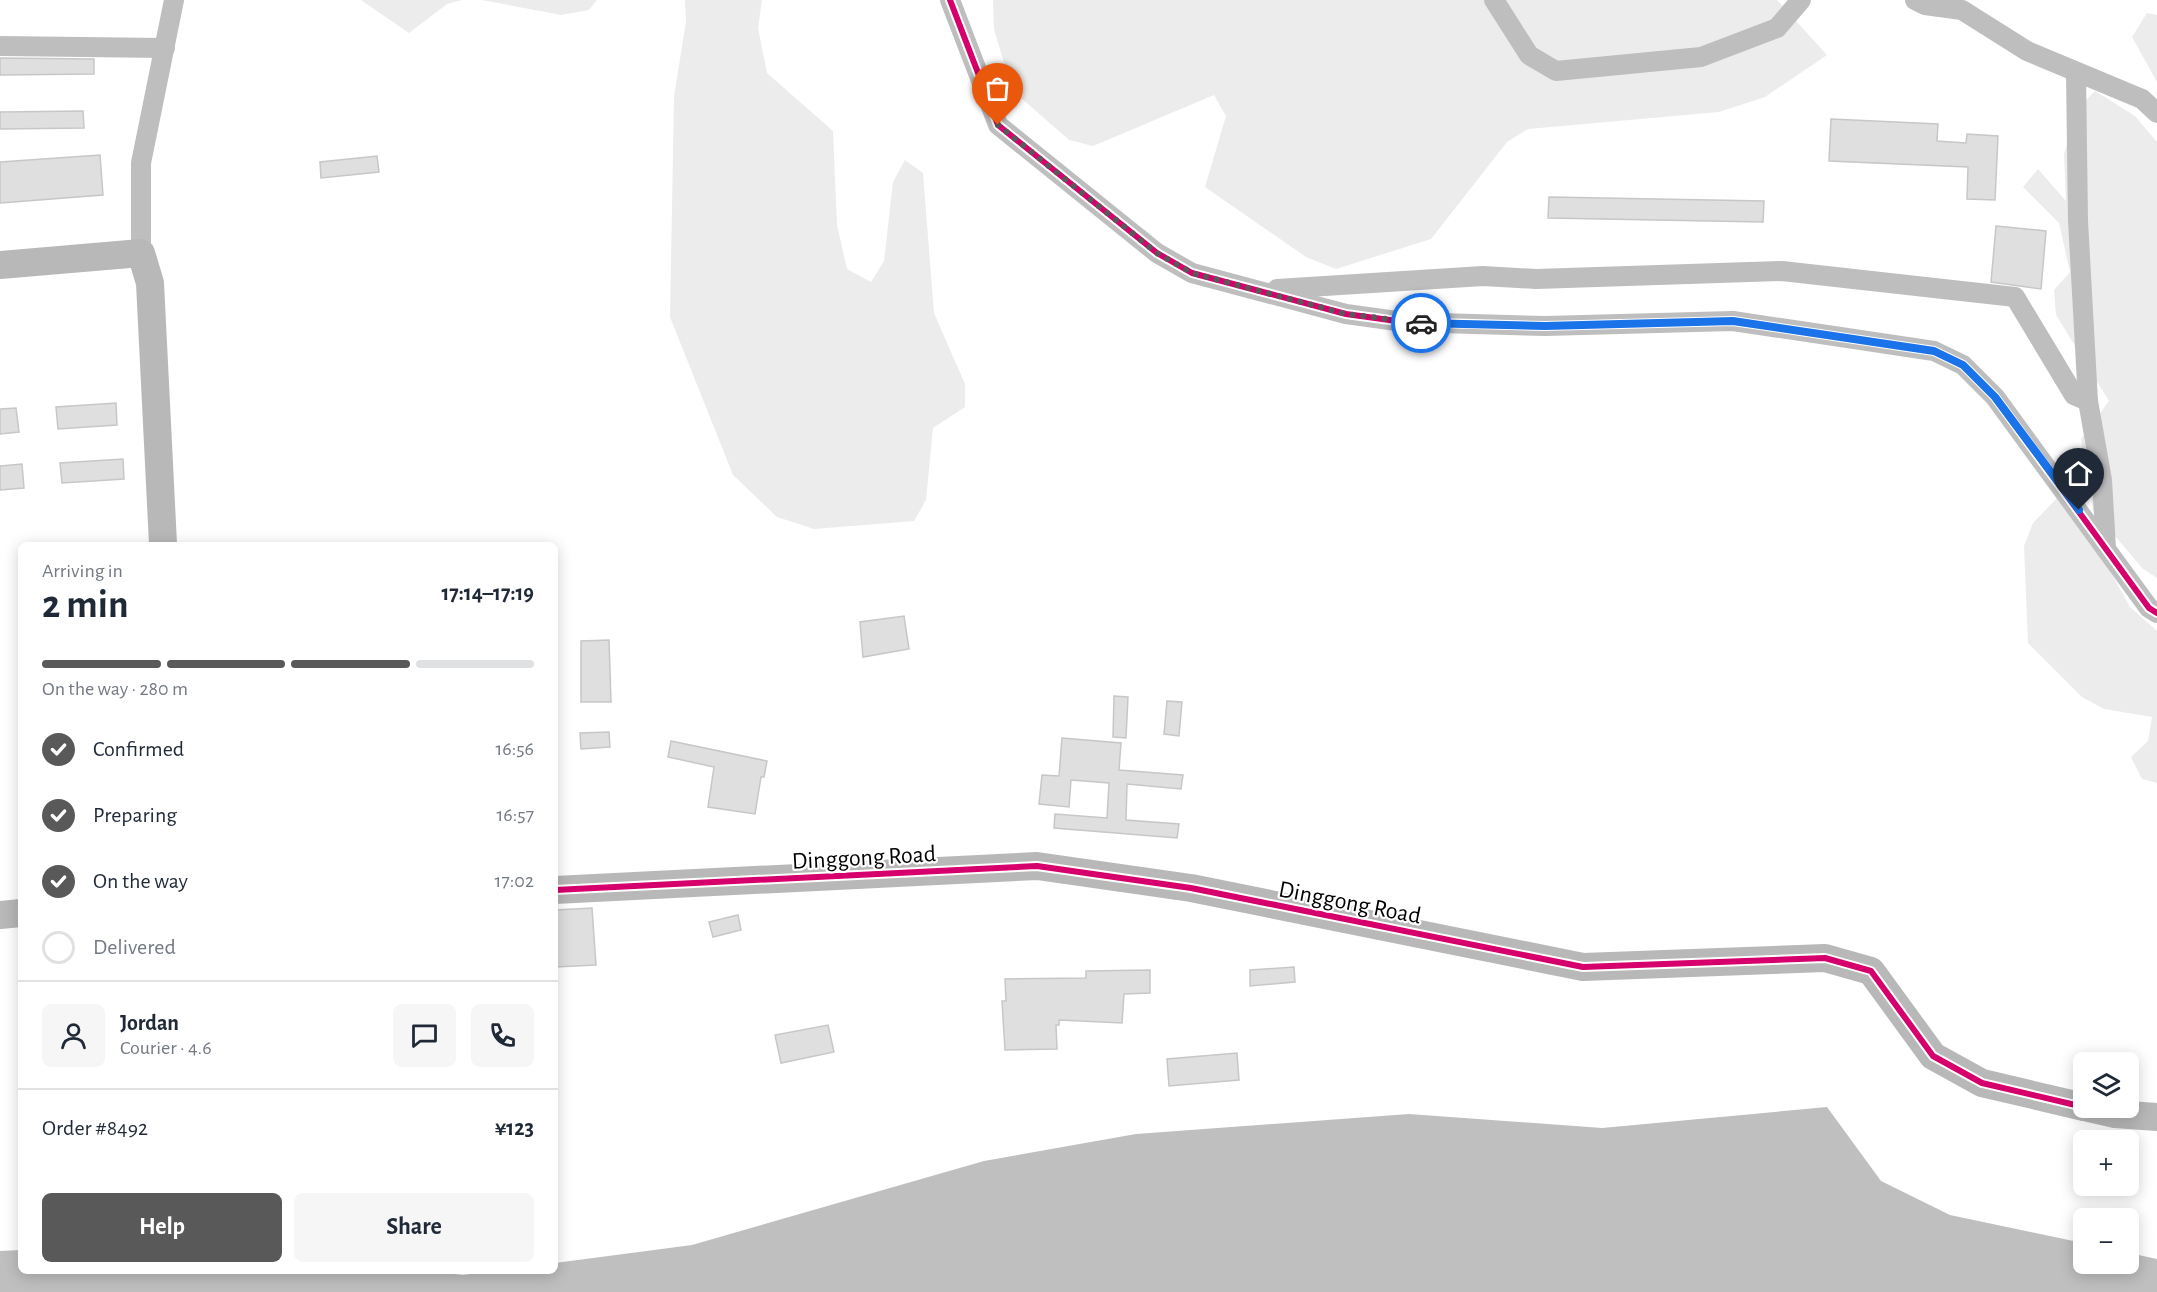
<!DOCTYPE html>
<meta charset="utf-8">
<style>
:root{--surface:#fff;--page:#f6f6f7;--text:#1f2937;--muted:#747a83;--line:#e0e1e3;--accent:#595959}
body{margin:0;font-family:"Alegreya Sans",sans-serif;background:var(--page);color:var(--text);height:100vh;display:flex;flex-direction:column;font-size:22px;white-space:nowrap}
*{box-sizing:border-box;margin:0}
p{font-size:20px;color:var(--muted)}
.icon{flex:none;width:33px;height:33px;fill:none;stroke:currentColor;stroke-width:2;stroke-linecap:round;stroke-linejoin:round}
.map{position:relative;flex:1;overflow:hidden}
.sheet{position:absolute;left:18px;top:542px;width:540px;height:732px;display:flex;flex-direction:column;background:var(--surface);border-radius:9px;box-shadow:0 3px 15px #0003}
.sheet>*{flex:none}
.buttons{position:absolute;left:2073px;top:1052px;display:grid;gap:12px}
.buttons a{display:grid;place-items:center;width:66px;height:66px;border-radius:9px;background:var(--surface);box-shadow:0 3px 15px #0003;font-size:30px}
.pin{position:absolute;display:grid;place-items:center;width:51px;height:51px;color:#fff;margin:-62px -26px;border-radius:50% 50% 50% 0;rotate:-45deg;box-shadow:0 0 6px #0007}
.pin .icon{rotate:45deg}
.courier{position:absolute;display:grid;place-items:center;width:60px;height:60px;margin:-30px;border:4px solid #1a73e8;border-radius:50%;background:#fff;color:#222;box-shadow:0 2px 8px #0007}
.overview em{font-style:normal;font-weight:700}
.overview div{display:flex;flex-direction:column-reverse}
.overview{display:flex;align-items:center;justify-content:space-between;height:102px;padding:0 24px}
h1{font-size:39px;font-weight:700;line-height:45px}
.bar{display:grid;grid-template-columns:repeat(4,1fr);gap:9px 6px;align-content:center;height:72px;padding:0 24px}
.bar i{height:8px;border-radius:4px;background:var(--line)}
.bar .selected{background:var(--accent)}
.bar p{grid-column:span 4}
.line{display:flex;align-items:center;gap:15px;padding:0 24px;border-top:2px solid var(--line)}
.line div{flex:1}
.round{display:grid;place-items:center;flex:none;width:63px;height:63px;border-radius:9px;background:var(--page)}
ol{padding:0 24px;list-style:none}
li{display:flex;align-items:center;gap:18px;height:66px}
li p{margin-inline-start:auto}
li .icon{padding:6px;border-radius:50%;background:var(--accent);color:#fff;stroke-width:4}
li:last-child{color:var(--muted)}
li i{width:33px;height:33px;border:3px solid var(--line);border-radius:50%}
.primary-button{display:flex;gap:12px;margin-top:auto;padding:12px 24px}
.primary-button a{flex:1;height:69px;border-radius:9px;background:var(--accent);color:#fff;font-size:24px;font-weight:700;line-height:69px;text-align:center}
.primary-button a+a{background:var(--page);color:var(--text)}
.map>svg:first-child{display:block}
.green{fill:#ececec}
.water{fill:#bfbfbf}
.building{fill:#dfdfdf;stroke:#c7c7c7;stroke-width:1.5}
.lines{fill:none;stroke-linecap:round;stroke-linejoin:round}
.street{stroke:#bebebe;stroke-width:20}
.secondary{stroke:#b8b8b8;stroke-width:28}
.cycleway-casing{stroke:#fff;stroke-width:10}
.cycleway{stroke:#d6006c;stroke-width:6}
.done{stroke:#595959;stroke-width:6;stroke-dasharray:0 10.8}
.route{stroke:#1a73e8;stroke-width:8}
.labels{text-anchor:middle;stroke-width:4.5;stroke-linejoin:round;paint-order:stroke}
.street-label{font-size:24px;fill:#000;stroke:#fff}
</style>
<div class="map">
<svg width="2157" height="1292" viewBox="0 0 2157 1292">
<rect width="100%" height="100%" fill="#fff"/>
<g class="green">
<path d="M361,0H462L447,4L409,33Z"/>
<path d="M482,0H597L589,10L561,15Z"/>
<path d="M685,0H762L758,28L767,73L833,131L837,225L847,269L871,282L884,261L893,182L905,160L923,173L934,313L965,384V407L933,428L926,500L914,521L814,529L777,517L733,475L670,317L674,97L686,21Z"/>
<path d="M993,0H1777L1827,55L1765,97L1719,112L1528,129L1507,142L1431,239L1336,269L1306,257L1205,187L1226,116L1214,95L1093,146L1069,140L1012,90L994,29Z"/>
<path d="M2147,13L2157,15V82L2132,37Z"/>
<path d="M2095,91L2135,116L2157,142V578L2143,569L2093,510L2081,439L2109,401L2056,315L2054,290L2070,272L2059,223L2023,187L2038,169L2066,201L2064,154L2078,108Z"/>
<path d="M2059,496L2088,531L2130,607L2157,631V783L2142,779L2131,757L2148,741L2152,717L2104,709L2082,697L2028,643L2024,546L2033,523Z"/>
</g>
<path class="water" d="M1827,1107L1881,1181L1950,1215L2083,1243L2084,1263H2128L2129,1253L2157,1259V1292H0V1251L21,1250V1270H418L463,1275L499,1270H555V1263L692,1245L984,1161L1136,1134L1409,1114L1602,1128Z"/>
<g class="building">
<path d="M0,58L94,59V74L0,75Z"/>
<path d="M83,111L84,128L0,129V112Z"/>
<path d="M1831,119L1938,124L1937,141L1966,143L1967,134L1998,136L1995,200L1967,199L1968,167L1829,161Z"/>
<path d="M100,155L103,195L0,203V162Z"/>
<path d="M377,156L379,172L321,178L320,162Z"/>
<path d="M1549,197L1764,201L1763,222L1548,218Z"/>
<path d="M1996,226L2046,231L2041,289L1991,282Z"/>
<path d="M116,403L117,425L58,429L56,407Z"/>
<path d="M16,408L19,432L0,434V409Z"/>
<path d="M123,459L124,479L62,483L60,463Z"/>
<path d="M22,464L24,488L0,490V466Z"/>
<path d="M904,616L909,649L863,657L860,622Z"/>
<path d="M609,640L611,702H581V641Z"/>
<path d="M1114,696L1128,697L1126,738L1113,737Z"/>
<path d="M1167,701L1182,702L1179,736L1164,734Z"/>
<path d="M609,732L610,747L581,749L580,733Z"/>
<path d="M1062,738L1121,743L1119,770L1183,775L1181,789L1127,784L1126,820L1179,824L1177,838L1054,828L1055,814L1107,818L1109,783L1071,780L1069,807L1039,804L1042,775L1059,776Z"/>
<path d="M671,741L767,761L764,777H761L755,814L708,807L714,767L668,757Z"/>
<path d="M592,908L596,965L555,967V910Z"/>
<path d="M738,915L741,930L713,937L709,922Z"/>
<path d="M1294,967L1295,982L1250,986V970Z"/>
<path d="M1150,970V993L1124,994L1122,1023L1059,1020V1025H1056L1057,1049L1005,1050L1002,1001H1006L1005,979L1086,978V971Z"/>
<path d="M828,1025L834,1052L781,1063L775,1035Z"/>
<path d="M1237,1053L1239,1080L1169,1086L1167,1059Z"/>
</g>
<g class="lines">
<g class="street">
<path d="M950,0L998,125L1157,253L1192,273L1346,314L1404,322L1545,326L1733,321L1934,351L1963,365L1995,397L2149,608L2157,613"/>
<path d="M1494,0L1529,55L1556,71L1701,57L1777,28L1801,0"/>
<path d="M1915,0L1925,5L1962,10L2027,51L2142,99L2157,113"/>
<path d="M0,46L165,48"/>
<path d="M2076,73L2078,221L2088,401L2102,480L2106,548"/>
<path d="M141,253V163L174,0"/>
<path d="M1277,289L1483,276L1536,279L1782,271L2015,297L2074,395L2088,401"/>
</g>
<g class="secondary">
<path d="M0,265L141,253L150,283L163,544"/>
<path d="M555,890L1037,866L1191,888L1583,967L1825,958L1871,971L1933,1056L1982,1083L2084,1107"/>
<path d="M0,915L21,913"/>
<path d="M2085,1107L2115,1114L2157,1117"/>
</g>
<g class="cycleway-casing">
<g id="cycleway">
<path d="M950,0L998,125L1157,253L1192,273L1346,314L1404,322L1545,326L1733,321L1934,351L1963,365L1995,397L2149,608L2157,613"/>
<path d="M555,890L1037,866L1191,888L1583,967L1825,958L1871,971L1933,1056L1982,1083L2084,1107"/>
</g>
</g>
<use href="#cycleway" class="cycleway"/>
</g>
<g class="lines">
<path class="done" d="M998,125L1157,253L1192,273L1346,314L1421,323"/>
<path class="route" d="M1421,323L1545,326L1733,321L1934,351L1963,365L1995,397L2079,510"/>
</g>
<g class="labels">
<g class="street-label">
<text transform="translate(864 857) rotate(-3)" y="8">Dinggong Road</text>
<text transform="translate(1350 902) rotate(11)" y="8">Dinggong Road</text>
</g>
</g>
</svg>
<div class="buttons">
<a><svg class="icon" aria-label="layers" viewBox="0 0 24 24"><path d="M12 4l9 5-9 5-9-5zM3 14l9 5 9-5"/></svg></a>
<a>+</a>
<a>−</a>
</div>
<div class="pin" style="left:998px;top:125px;background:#ea580c"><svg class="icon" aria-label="bag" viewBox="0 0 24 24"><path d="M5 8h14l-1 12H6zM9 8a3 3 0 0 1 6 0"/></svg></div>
<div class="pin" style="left:2079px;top:510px;background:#1f2937"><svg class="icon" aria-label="home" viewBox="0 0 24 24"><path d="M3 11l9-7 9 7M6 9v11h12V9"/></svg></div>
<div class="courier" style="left:1421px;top:323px"><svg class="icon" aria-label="car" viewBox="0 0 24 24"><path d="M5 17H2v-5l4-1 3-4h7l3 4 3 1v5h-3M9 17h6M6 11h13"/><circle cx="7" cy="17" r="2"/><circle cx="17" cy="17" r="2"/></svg></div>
<section class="sheet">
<div class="overview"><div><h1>2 min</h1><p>Arriving in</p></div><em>17:14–17:19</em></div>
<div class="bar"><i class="selected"></i><i class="selected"></i><i class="selected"></i><i></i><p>On the way · 280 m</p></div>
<ol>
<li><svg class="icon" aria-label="check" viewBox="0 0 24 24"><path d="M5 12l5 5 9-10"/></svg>Confirmed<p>16:56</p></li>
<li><svg class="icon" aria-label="check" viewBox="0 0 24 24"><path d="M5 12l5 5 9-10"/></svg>Preparing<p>16:57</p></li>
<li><svg class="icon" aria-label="check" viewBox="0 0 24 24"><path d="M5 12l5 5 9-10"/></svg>On the way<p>17:02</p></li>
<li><i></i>Delivered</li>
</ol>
<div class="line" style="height:108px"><a class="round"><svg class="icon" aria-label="person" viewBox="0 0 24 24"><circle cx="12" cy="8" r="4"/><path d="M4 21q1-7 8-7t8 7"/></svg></a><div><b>Jordan</b><p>Courier · 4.6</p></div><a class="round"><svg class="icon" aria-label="chat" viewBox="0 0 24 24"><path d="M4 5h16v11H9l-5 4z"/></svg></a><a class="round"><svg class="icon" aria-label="phone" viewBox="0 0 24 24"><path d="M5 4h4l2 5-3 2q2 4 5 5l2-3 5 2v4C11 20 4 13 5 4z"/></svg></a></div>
<div class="line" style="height:78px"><div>Order #8492</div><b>¥123</b></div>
<div class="primary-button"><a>Help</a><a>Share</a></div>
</section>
</div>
